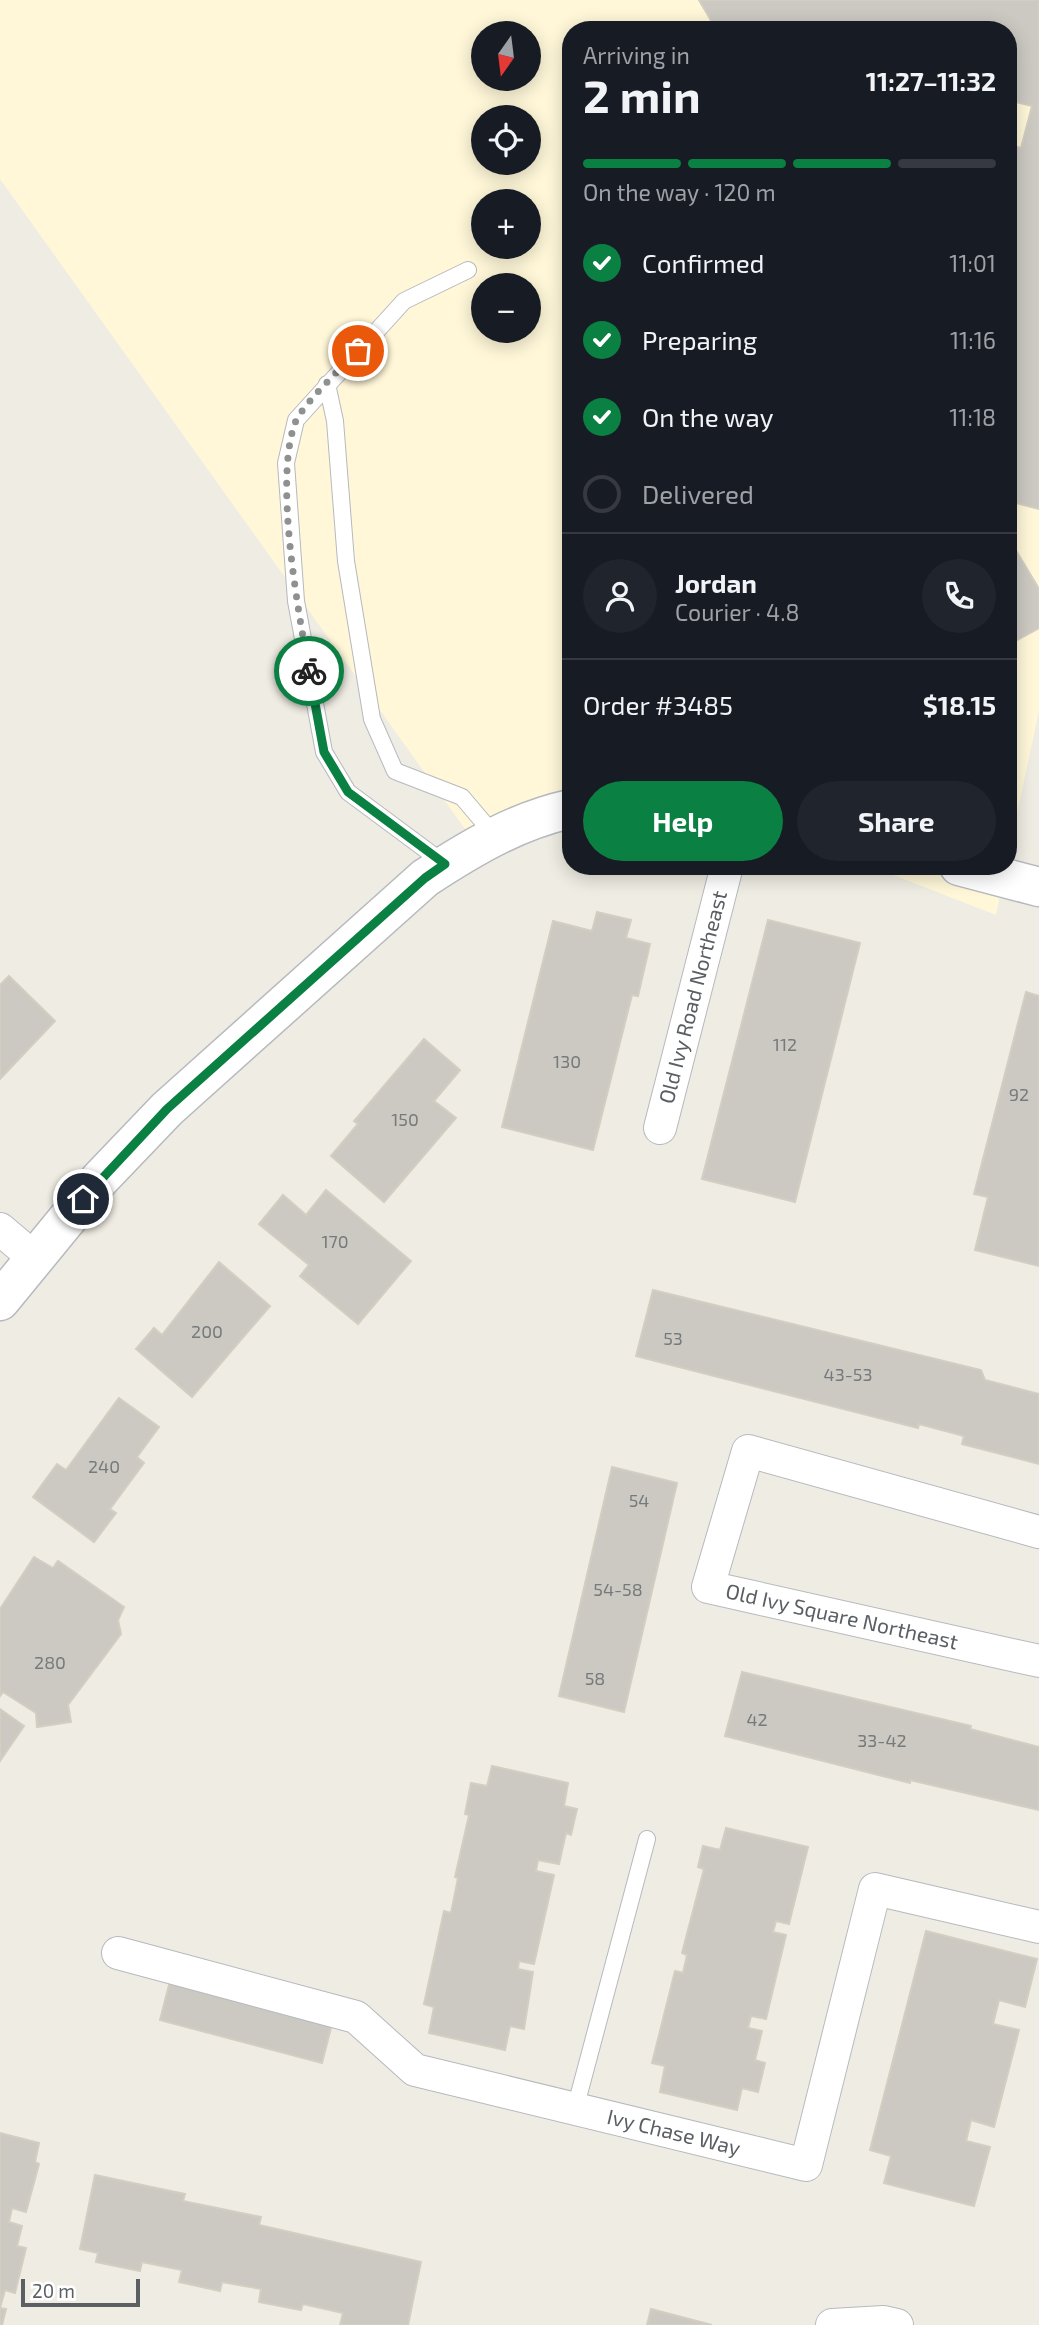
<!DOCTYPE html>
<meta charset="utf-8">
<style>
:root{--surface:#171b24;--page:#20242c;--text:#f1f3f6;--muted:#9ea1a6;--line:#363941;--accent:#0b8043}
body{margin:0;font-family:"Exo 2",sans-serif;background:var(--page);color:var(--text);height:100vh;display:flex;flex-direction:column;font-size:26px;white-space:nowrap}
*{box-sizing:border-box;margin:0}
p{font-size:23px;color:var(--muted)}
.icon{flex:none;width:38px;height:38px;fill:none;stroke:currentColor;stroke-width:2;stroke-linecap:round;stroke-linejoin:round}
.map{position:relative;flex:1;overflow:hidden}
.details{position:absolute;left:562px;top:21px;width:455px;height:854px;display:flex;flex-direction:column;background:var(--surface);border-radius:28px;box-shadow:0 4px 18px #0003}
.details>*{flex:none}
.needle{width:46px;rotate:194deg}
.fabs{position:absolute;left:471px;top:21px;display:grid;gap:14px}
.fabs a{display:grid;place-items:center;width:70px;height:70px;border-radius:50%;background:var(--surface);box-shadow:0 4px 18px #0003;font-size:35px}
.scale{position:absolute;left:21px;bottom:18px;width:119px;box-sizing:border-box;padding-left:7px;border:4px solid #5b5f64;border-top:0;font-size:19px;line-height:24px;white-space:nowrap;color:#5b5f64;-webkit-text-stroke:5px #fff;paint-order:stroke}
.pin{position:absolute;display:grid;place-items:center;width:60px;height:60px;color:#fff;margin:-30px;border:4px solid #fff;border-radius:50%;box-shadow:0 2px 7px #0007}
.courier{position:absolute;display:grid;place-items:center;width:70px;height:70px;margin:-35px;border:5px solid #0b8043;border-radius:50%;background:#fff;color:#222;box-shadow:0 2px 9px #0007}
.headline em{font-style:normal;font-weight:700}
.headline div{display:flex;flex-direction:column-reverse}
.headline{display:flex;align-items:center;justify-content:space-between;height:119px;padding:0 21px}
h1{font-size:46px;font-weight:700;line-height:52px}
.bar{display:grid;grid-template-columns:repeat(4,1fr);gap:10px 7px;align-content:center;height:84px;padding:0 21px}
.bar i{height:9px;border-radius:5px;background:var(--line)}
.bar .selected{background:var(--accent)}
.bar p{grid-column:span 4}
.line{display:flex;align-items:center;gap:18px;padding:0 21px;border-top:2px solid var(--line)}
.line div{flex:1}
.round{display:grid;place-items:center;flex:none;width:74px;height:74px;border-radius:37px;background:var(--page)}
ol{padding:0 21px;list-style:none}
li{display:flex;align-items:center;gap:21px;height:77px}
li p{margin-inline-start:auto}
li .icon{padding:7px;border-radius:50%;background:var(--accent);color:#fff;stroke-width:4}
li:last-child{color:var(--muted)}
li i{width:38px;height:38px;border:4px solid var(--line);border-radius:50%}
.action{display:flex;gap:14px;margin-top:auto;padding:14px 21px}
.action a{flex:1;height:80px;border-radius:42px;background:var(--accent);color:#fff;font-size:28px;font-weight:700;line-height:80px;text-align:center}
.action a+a{background:var(--page);color:var(--text)}
.map>svg:first-child{display:block}
.commercial{fill:#fff7d8;fill-rule:evenodd}
.building{fill:#cbc9c2;stroke:#d3cec1;stroke-width:2}
.lines{fill:none;stroke-linecap:round;stroke-linejoin:round}
.service-casing{stroke:#b6b9be;stroke-width:18}
.minor-casing{stroke:#b6b9be;stroke-width:34}
.tertiary-casing{stroke:#b6b9be;stroke-width:41}
.service{stroke:#fff;stroke-width:16}
.minor{stroke:#fff;stroke-width:32}
.tertiary{stroke:#fff;stroke-width:38}
.done{stroke:#8f9090;stroke-width:7;stroke-dasharray:0 12.6}
.route{stroke:#0b8043;stroke-width:9}
.labels{text-anchor:middle;stroke-width:5;stroke-linejoin:round;paint-order:stroke}
.number-label{font-size:18px;fill:#777a7c}
.street-label{font-size:21px;fill:#5b5f64;stroke:#fff}
</style>
<div class="map">
<svg width="1039" height="2325" viewBox="0 0 1039 2325">
<rect width="100%" height="100%" fill="#efece3"/>
<g class="commercial">
<path d="M0,0H1039V711L1008,855V30H570V805L465,829L0,179ZM483,33H528V79H483ZM483,117H528V163H483ZM483,201H528V247H483ZM483,285H528V331H483Z"/>
<path d="M870,866H1006L996,915Z"/>
</g>
<g class="building">
<path d="M699,0H1039V509L1008,501V145L1021,148L1032,106L1008,100V30H736L713,24Z"/>
<path d="M1008,537L1039,589V628L1008,645Z"/>
<path d="M597,912L631,920L626,938L650,944L638,996L632,995L593,1150L502,1127L553,921L592,931Z"/>
<path d="M768,920L860,943L795,1202L702,1179Z"/>
<path d="M9,976L55,1021L0,1079V985Z"/>
<path d="M1026,992L1039,996V1266L975,1250L988,1197L974,1194Z"/>
<path d="M424,1039L460,1070L434,1101L456,1118L384,1202L331,1156L358,1124L354,1121Z"/>
<path d="M326,1190L411,1261L358,1324L300,1276L309,1265L259,1224L283,1195L306,1215Z"/>
<path d="M219,1262L270,1306L192,1397L136,1349L154,1328L162,1335Z"/>
<path d="M653,1290L981,1370L985,1380L1039,1394V1464L962,1444L964,1436L919,1424L918,1428L636,1356Z"/>
<path d="M119,1398L159,1427L137,1457L144,1463L110,1509L116,1513L94,1542L33,1497L57,1464L66,1470Z"/>
<path d="M612,1467L677,1483L624,1712L559,1696Z"/>
<path d="M34,1557L53,1568L58,1561L124,1607L118,1620L121,1634L68,1705L71,1722L37,1727L36,1713L3,1692L0,1696V1609Z"/>
<path d="M742,1672L971,1726L970,1729L1039,1747V1810L910,1780V1783L725,1736Z"/>
<path d="M0,1709L24,1726L0,1761Z"/>
<path d="M492,1766L568,1783L564,1806L577,1809L571,1835L566,1833L559,1864L538,1860L536,1871L554,1875L534,1964L519,1961L518,1969L533,1972L524,2029L510,2026L505,2050L429,2033L434,2007L424,2004L444,1911L451,1913L458,1878L455,1877L469,1815L465,1814L471,1783L487,1786Z"/>
<path d="M726,1828L808,1847L789,1924L776,1921L773,1932L786,1935L766,2019L751,2016L748,2028L762,2031L755,2060L765,2063L758,2092L742,2088L737,2110L660,2092L665,2066L652,2063L675,1971L683,1973L687,1955L682,1953L704,1869L698,1867L703,1846L720,1850Z"/>
<path d="M926,1931L1037,1959L1025,2007L999,2000L993,2024L1019,2030L994,2127L971,2120L966,2141L990,2147L974,2206L884,2183L891,2156L870,2150Z"/>
<path d="M170,1981L332,2024L322,2063L160,2020Z"/>
<path d="M0,2133L39,2143L35,2162L39,2164L26,2212L12,2208L9,2222L22,2226L17,2246L26,2248L15,2293L5,2290L0,2308L6,2309L2,2325H0Z"/>
<path d="M95,2175L185,2194L183,2201L261,2217L259,2225L421,2262L408,2325H340L343,2313L303,2304L301,2310L259,2302L261,2289L222,2282L220,2291L179,2282L182,2270L142,2262L140,2271L96,2262L98,2253L80,2249Z"/>
<path d="M651,2309L712,2325H647Z"/>
</g>
<g class="lines">
<g class="service-casing">
<g id="service">
<path d="M327,384L335,421L346,561L372,719L395,771L462,797L495,836"/>
<path d="M445,864L348,792L324,752L296,601L286,463L296,420L404,301L468,270"/>
<path d="M575,2109L647,1839"/>
</g>
</g>
<g class="minor-casing">
<g id="minor">
<path id="s1" d="M660,1128L727,866"/>
<path d="M0,1229L33,1257"/>
<path id="s2" d="M1039,1532L748,1451L708,1587L1039,1661"/>
<path id="s3" d="M118,1953L356,2017L415,2070L806,2165L875,1889L1039,1927"/>
<path d="M832,2325L884,2322L897,2325"/>
</g>
</g>
<g class="tertiary-casing">
<g id="tertiary">
<path d="M959,866L1039,887"/>
<path d="M0,1301L100,1179L167,1109L425,878C471,848 516,821 570,809"/>
</g>
</g>
<use href="#service" class="service"/>
<use href="#minor" class="minor"/>
<use href="#tertiary" class="tertiary"/>
</g>
<g class="lines">
<path class="done" d="M309,671C298,609 274,481 295,423C302,405 343,366 358,351"/>
<path class="route" d="M83,1199L167,1109L425,878L445,864L348,792L324,752L309,671"/>
</g>
<g class="labels">
<g class="number-label">
<text x="785" y="1051">112</text>
<text x="567" y="1068">130</text>
<text x="1019" y="1101">92</text>
<text x="405" y="1126">150</text>
<text x="335" y="1248">170</text>
<text x="207" y="1338">200</text>
<text x="673" y="1345">53</text>
<text x="848" y="1381">43-53</text>
<text x="104" y="1473">240</text>
<text x="639" y="1507">54</text>
<text x="618" y="1596">54-58</text>
<text x="50" y="1669">280</text>
<text x="595" y="1685">58</text>
<text x="757" y="1726">42</text>
<text x="882" y="1747">33-42</text>
</g>
<g class="street-label">
<text dy="7" stroke="none"><textPath href="#s1" startOffset="135">Old Ivy Road Northeast</textPath></text>
<text dy="7" stroke="none"><textPath href="#s2" startOffset="581">Old Ivy Square Northeast</textPath></text>
<text dy="7" stroke="none"><textPath href="#s3" startOffset="592">Ivy Chase Way</textPath></text>
</g>
</g>
</svg>
<div class="fabs">
<a><svg class="needle" viewBox="-14 -14 28 28"><path d="M0-13l5 13h-10z" fill="#e53935"/><path d="M0 13l5-13h-10z" fill="#9ea1a6"/></svg></a>
<a><svg class="icon" aria-label="locate" viewBox="0 0 24 24"><circle cx="12" cy="12" r="6"/><path d="M12 2v4M12 18v4M2 12h4M18 12h4"/></svg></a>
<a>+</a>
<a>−</a>
</div>
<div class="scale">20 m</div>
<div class="pin" style="left:358px;top:351px;background:#ea580c"><svg class="icon" aria-label="bag" viewBox="0 0 24 24"><path d="M5 8h14l-1 12H6zM9 8a3 3 0 0 1 6 0"/></svg></div>
<div class="pin" style="left:83px;top:1199px;background:#1f2937"><svg class="icon" aria-label="home" viewBox="0 0 24 24"><path d="M3 11l9-7 9 7M6 9v11h12V9"/></svg></div>
<div class="courier" style="left:309px;top:671px"><svg class="icon" aria-label="bike" viewBox="0 0 24 24"><circle cx="6" cy="16" r="4"/><circle cx="18" cy="16" r="4"/><path d="M6 16l4-8h5l3 8M10 8l3 8H6M13 5h3"/></svg></div>
<section class="details">
<div class="headline"><div><h1>2 min</h1><p>Arriving in</p></div><em>11:27–11:32</em></div>
<div class="bar"><i class="selected"></i><i class="selected"></i><i class="selected"></i><i></i><p>On the way · 120 m</p></div>
<ol>
<li><svg class="icon" aria-label="check" viewBox="0 0 24 24"><path d="M5 12l5 5 9-10"/></svg>Confirmed<p>11:01</p></li>
<li><svg class="icon" aria-label="check" viewBox="0 0 24 24"><path d="M5 12l5 5 9-10"/></svg>Preparing<p>11:16</p></li>
<li><svg class="icon" aria-label="check" viewBox="0 0 24 24"><path d="M5 12l5 5 9-10"/></svg>On the way<p>11:18</p></li>
<li><i></i>Delivered</li>
</ol>
<div class="line" style="height:126px"><a class="round"><svg class="icon" aria-label="person" viewBox="0 0 24 24"><circle cx="12" cy="8" r="4"/><path d="M4 21q1-7 8-7t8 7"/></svg></a><div><b>Jordan</b><p>Courier · 4.8</p></div><a class="round"><svg class="icon" aria-label="phone" viewBox="0 0 24 24"><path d="M5 4h4l2 5-3 2q2 4 5 5l2-3 5 2v4C11 20 4 13 5 4z"/></svg></a></div>
<div class="line" style="height:91px"><div>Order #3485</div><b>$18.15</b></div>
<div class="action"><a>Help</a><a>Share</a></div>
</section>
</div>
